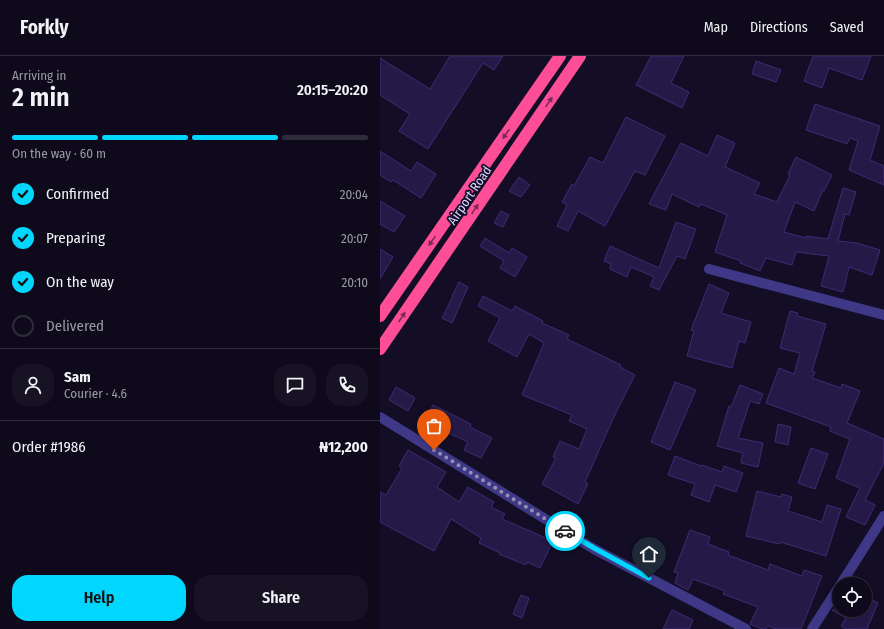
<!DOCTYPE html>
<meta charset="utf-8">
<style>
:root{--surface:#0e0a1c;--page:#171325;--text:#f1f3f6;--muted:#9b9aa3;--line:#2e2b3b;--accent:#00d6fe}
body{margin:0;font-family:"Fira Sans Condensed",sans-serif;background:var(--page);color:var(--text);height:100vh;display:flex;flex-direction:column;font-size:15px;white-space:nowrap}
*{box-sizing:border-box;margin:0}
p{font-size:13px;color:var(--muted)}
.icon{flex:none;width:22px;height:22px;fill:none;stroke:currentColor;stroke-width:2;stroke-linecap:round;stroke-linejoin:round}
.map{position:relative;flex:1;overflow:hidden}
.details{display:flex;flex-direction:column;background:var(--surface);width:380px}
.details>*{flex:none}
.buttons{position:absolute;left:452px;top:521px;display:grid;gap:8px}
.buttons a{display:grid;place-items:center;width:40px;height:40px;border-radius:50%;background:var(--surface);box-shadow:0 2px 10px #0003,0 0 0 1px var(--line);font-size:20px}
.pin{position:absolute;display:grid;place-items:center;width:34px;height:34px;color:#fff;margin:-41px -17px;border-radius:50% 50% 50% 0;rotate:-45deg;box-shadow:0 0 4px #0007}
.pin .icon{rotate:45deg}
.courier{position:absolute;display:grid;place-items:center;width:40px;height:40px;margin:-20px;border:3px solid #00d6fe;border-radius:50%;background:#fff;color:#222;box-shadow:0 1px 5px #0007}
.headline em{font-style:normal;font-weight:600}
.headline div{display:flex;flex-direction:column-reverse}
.headline{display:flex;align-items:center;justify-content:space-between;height:68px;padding:0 12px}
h1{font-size:26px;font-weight:600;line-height:30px}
.bar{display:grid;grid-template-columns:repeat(4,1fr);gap:6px 4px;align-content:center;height:48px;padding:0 12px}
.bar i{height:5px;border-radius:3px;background:var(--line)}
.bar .active{background:var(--accent)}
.bar p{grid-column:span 4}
.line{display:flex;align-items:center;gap:10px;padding:0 12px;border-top:1px solid var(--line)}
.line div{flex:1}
.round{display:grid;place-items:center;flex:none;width:42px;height:42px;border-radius:16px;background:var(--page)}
ol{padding:0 12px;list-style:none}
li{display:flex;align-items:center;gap:12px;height:44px}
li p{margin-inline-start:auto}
li .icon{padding:4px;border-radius:50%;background:var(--accent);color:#111;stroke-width:4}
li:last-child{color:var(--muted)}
li i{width:22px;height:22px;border:2px solid var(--line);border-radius:50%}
.primary-button{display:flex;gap:8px;margin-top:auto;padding:8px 12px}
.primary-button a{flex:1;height:46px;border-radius:16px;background:var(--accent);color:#111;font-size:16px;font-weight:600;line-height:46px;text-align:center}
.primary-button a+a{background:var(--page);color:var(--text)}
header{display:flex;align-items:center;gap:24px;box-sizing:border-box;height:56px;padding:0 20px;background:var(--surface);border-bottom:1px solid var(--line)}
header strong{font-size:19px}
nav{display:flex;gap:22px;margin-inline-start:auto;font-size:14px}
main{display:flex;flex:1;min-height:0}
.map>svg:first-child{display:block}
.building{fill:#251a47;stroke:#3e2b74}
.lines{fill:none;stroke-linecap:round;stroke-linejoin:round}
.minor{stroke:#3f3886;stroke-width:10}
.highway{stroke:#ff4e98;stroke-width:12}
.oneway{fill:#7d2b59}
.done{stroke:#948eb3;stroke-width:4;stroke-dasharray:0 7.2}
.route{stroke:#00d6fe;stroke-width:5}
.labels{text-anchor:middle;stroke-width:3.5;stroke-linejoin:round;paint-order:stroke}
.street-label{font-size:13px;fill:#dad3ff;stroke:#130e26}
</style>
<header>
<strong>Forkly</strong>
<nav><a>Map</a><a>Directions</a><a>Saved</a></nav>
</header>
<main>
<section class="details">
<div class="headline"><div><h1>2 min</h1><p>Arriving in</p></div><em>20:15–20:20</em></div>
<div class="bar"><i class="active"></i><i class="active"></i><i class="active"></i><i></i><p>On the way · 60 m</p></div>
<ol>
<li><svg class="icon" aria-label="check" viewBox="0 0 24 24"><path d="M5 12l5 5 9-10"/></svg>Confirmed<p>20:04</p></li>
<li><svg class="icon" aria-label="check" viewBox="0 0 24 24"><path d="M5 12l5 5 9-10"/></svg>Preparing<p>20:07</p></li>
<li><svg class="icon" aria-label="check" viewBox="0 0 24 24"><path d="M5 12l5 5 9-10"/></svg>On the way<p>20:10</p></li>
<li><i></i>Delivered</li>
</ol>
<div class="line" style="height:72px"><a class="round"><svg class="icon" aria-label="person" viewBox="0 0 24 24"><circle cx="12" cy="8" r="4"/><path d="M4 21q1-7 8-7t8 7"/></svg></a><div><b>Sam</b><p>Courier · 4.6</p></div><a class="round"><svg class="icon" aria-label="chat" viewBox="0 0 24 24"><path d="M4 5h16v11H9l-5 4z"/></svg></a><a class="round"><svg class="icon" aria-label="phone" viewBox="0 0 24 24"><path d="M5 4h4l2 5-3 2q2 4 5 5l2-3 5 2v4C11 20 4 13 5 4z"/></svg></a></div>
<div class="line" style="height:52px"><div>Order #1986</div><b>₦12,200</b></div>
<div class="primary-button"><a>Help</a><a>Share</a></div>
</section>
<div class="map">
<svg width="504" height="573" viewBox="0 0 504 573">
<rect width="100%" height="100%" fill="#130e26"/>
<g class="building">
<path d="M70,0H123L114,14L103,7L48,93L19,75L30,58L0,39V2L50,33Z"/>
<path d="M271,0H304L291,27L309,36L302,52L256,29Z"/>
<path d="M433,0H491L482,24L449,12L442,32L424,25Z"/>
<path d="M376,5L401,14L396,26L372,18Z"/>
<path d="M435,48L500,70L490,104L504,110V129L469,114L478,85L470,82L467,88L426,74Z"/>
<path d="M246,61L285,80L265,119L255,115L225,170L198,155L188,175L177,170L187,149L182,146L192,128L194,130L210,101L223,107Z"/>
<path d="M337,79L355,87L345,111L380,127L374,138L397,146L410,119L408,118L416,101L452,119L444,135L443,134L434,155L415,146L404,176L426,182V180L448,183L463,132L476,136L469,159L465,158L458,185L477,187L500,194L492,219L469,211L463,236L441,230L449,200L416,196L412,209L386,202L380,215L360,207L361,205L335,196L347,159L321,148L319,151L292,138L286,154L269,148L301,87L328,100Z"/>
<path d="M0,95L31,115L37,106L56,118L41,142L13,124L11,126L0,119Z"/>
<path d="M139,121L150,129L141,141L129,135Z"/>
<path d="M0,145L25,160L14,176L0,168Z"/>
<path d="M121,155L129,159L123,171L114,167Z"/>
<path d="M296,166L316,173L305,203L297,200L279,234L270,230L274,221L251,211L247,221L230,213L231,208L224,205L230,190L279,212Z"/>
<path d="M105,182L129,197L132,192L147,201L135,221L120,212L124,205L100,190Z"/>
<path d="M0,193L13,201L0,223Z"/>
<path d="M79,226L88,231L72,267L62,262L73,240H72Z"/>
<path d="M329,228L349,237L341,257L371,266L365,287L359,285L352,312L307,300L314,275L311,274Z"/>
<path d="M103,240L132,255L135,250L163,265L162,267L189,279L187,283L241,309L240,311L255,319L237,354L205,426L208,428L198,448L162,428L176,402L173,401L180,385L199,393L207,373L189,365L192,359L142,339L164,287L149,278L137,301L108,285L120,262L98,250Z"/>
<path d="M410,255L418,257L417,260L446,268L432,315L435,316L432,322L461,332L462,328L480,335L467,367L504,383V407L485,444L495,449L485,469L466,461L480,432L456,422L470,383L450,375L451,371L386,347L399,312L414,318L420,297L400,292Z"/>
<path d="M295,326L316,334L290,394L271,386Z"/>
<path d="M360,329L383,338L379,348L370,345L358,382L383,387L378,411L361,407L363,397L337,390L349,350L351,351Z"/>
<path d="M16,331L35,342L28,355L9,344Z"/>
<path d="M53,349L91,368L90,371L112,382L101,402L84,394L88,386L45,366Z"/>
<path d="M398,368L411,371L408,389L395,386Z"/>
<path d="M431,392L448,398L435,433L418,427Z"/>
<path d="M28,394L66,416L57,431L79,446L88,431L114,446L111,451L125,458L122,463L173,485L160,512L147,506L146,509L119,498L120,497L99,487L101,482L71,463L54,495L0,466V436L6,439L22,412L19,410Z"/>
<path d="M295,400L321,410L322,409L342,416L344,410L363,417L356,436L335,429L329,446L311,439L315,428L288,419Z"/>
<path d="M377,435L401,441L402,438L412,441L408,455L442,466L447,449L461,453L446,500L400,486L399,488L366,480Z"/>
<path d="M310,474L330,481L328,488L349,496L348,499L388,514L390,508L422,520L424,514L442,520L421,573H396L388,570L386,573H382L370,568L378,551L343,538L345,535L313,523L308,534L295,527L298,517L294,516Z"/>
<path d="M141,539L149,542L142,562L133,558Z"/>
<path d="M485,541L498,547L487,573H466L461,570L466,562L452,554H485Z"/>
<path d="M292,554L313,564L309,573H283Z"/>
</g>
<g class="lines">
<g class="minor">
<path d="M329,213L504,259"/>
<path d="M0,361L214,493L366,573"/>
<path d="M461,528L504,460"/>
<path d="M432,573L459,531"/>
</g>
<g class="highway">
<path d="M0,260L180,0"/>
<path d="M0,293L200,0"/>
</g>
</g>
<defs><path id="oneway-solid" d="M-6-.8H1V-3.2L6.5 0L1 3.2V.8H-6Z"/></defs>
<g class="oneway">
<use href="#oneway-solid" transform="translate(169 46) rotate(-56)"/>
<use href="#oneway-solid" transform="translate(126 78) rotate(125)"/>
<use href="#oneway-solid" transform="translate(95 153) rotate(-56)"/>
<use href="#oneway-solid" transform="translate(52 185) rotate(125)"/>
<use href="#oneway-solid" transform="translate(22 261) rotate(-56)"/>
</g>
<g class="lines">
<path class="done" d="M54,394L185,475"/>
<path class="route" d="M185,475L214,492L269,522"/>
</g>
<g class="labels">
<g class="street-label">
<text transform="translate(89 139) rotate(-56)" y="5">Airport Road</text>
</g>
</g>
</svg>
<div class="buttons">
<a><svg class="icon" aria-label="locate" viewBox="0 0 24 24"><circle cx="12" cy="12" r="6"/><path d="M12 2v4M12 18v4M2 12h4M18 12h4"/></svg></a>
</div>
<div class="pin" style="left:54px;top:394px;background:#ea580c"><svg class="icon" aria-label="bag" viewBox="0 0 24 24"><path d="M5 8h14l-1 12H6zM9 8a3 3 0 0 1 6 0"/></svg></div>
<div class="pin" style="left:269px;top:522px;background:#1f2937"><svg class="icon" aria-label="home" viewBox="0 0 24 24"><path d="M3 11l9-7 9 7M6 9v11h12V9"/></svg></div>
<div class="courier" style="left:185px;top:475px"><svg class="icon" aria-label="car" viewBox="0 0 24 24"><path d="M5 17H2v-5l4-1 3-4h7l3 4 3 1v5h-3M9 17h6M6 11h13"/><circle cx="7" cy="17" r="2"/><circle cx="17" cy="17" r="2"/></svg></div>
</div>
</main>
